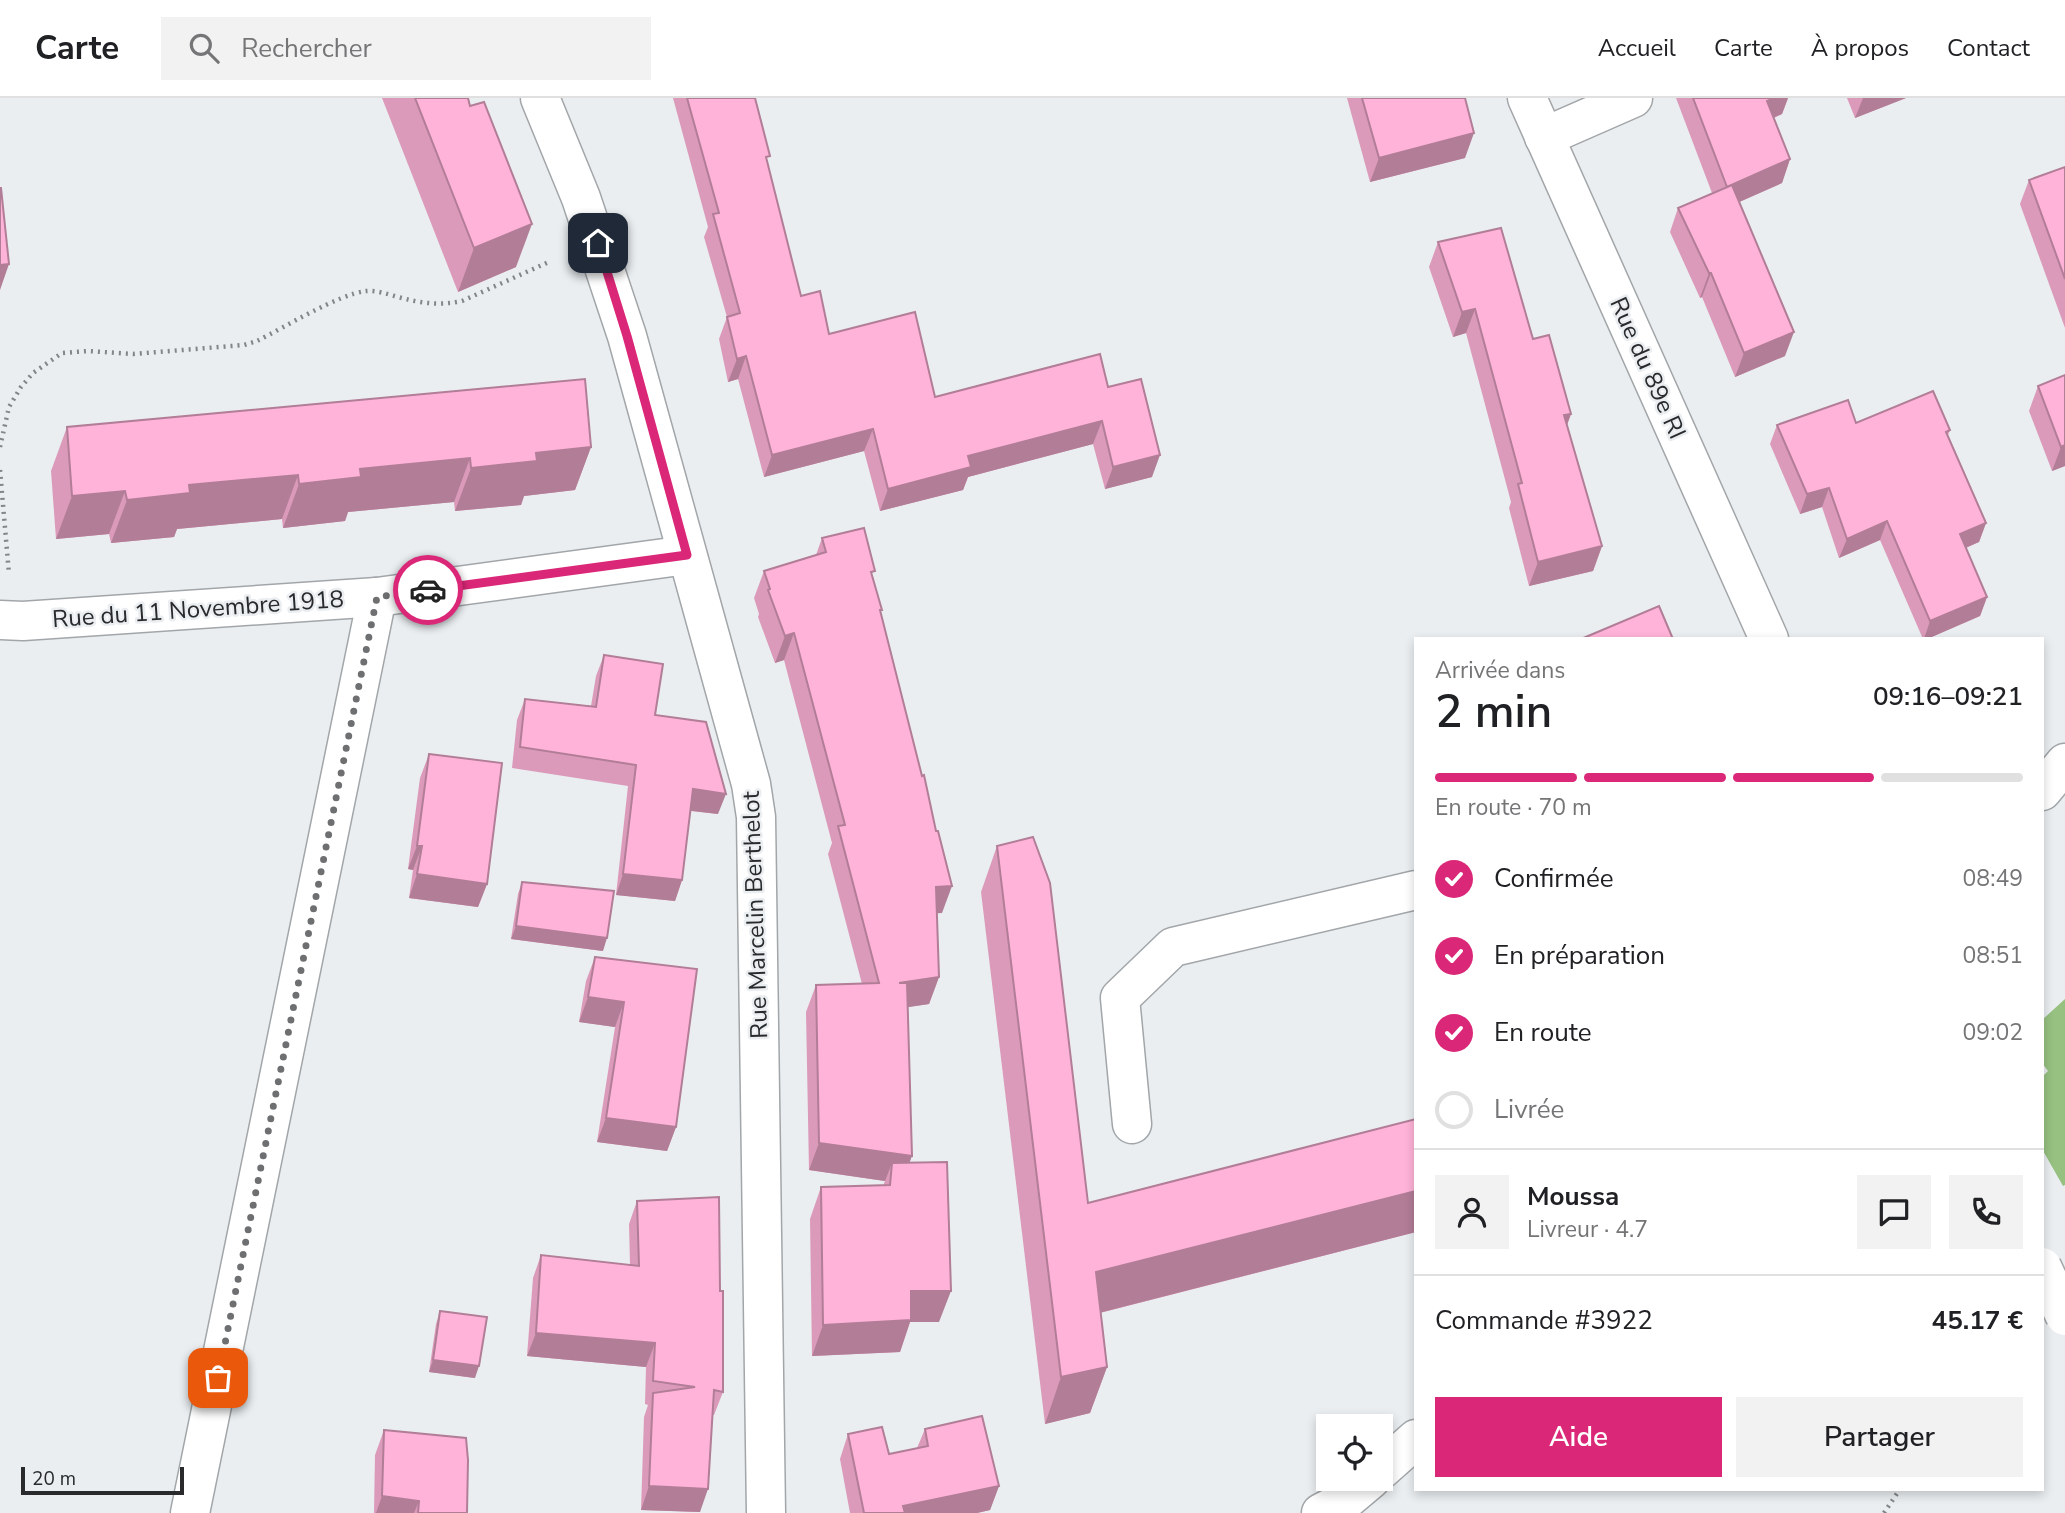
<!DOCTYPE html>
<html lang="fr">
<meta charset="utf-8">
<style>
:root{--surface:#fff;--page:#f2f2f2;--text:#202124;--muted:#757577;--line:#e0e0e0;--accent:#db2777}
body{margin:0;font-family:"Nunito Sans",sans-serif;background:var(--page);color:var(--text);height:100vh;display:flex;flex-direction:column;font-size:26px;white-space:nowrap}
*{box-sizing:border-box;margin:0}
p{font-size:23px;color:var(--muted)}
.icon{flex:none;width:38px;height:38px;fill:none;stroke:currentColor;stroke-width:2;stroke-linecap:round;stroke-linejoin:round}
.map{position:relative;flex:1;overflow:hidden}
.panel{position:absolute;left:1414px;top:539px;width:630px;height:854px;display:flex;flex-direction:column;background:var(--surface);border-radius:0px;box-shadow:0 4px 10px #0003}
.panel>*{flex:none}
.buttons{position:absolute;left:1316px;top:1316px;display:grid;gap:14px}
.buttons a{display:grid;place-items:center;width:77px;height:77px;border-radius:0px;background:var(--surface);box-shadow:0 4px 10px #0003;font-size:35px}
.scale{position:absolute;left:21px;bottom:18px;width:163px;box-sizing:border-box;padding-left:7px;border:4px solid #292a2c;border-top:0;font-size:19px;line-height:24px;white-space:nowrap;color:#292a2c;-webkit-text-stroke:5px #eaeef1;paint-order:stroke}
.pin{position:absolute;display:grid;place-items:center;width:60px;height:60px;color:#fff;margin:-30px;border-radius:14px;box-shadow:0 4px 10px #0006}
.courier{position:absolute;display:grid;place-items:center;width:70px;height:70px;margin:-35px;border:5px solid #db2777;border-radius:50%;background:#fff;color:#222;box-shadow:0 2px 9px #0007}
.head em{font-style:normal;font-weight:600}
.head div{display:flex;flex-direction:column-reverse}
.head{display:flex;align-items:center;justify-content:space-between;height:119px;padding:0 21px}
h1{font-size:46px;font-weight:600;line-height:52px}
.bar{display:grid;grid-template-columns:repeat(4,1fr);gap:10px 7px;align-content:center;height:84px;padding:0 21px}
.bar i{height:9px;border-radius:5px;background:var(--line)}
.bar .on{background:var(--accent)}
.bar p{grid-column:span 4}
.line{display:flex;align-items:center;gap:18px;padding:0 21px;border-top:2px solid var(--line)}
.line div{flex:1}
.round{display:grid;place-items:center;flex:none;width:74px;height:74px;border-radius:0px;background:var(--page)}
ol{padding:0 21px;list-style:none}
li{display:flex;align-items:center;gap:21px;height:77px}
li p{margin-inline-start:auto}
li .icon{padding:7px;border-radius:50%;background:var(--accent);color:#fff;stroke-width:4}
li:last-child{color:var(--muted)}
li i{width:38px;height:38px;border:4px solid var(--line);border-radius:50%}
.button{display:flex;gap:14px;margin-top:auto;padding:14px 21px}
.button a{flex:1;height:80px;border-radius:0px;background:var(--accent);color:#fff;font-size:28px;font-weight:600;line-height:80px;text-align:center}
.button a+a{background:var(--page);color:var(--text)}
header{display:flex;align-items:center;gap:42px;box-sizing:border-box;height:98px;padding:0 35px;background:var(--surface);border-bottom:2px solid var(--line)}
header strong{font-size:33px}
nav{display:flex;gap:38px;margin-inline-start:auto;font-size:24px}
.search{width:490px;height:63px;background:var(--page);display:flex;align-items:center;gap:18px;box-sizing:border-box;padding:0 24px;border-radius:0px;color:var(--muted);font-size:26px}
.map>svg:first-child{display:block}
.forest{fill:#96c181}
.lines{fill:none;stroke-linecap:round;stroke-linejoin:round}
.minor-casing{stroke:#a2a6a9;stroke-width:41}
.major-casing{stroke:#a2a6a9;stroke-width:41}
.path{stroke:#838588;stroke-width:4.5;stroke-dasharray:2 5;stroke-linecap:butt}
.minor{stroke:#fff;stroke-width:38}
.major{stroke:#fff;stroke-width:38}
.major-bridge-casing{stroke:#a2a6a9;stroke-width:41;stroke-linecap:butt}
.major-bridge{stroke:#fff;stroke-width:38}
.wall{fill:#db9aba}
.shaded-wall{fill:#b27d97}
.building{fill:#ffb3d8;stroke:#b27d97;stroke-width:2}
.done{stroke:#6d6f71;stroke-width:7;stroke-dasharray:0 12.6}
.route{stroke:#db2777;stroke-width:9}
.labels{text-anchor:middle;stroke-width:5;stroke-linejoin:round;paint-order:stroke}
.street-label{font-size:24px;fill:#292a2c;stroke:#eaeef1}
</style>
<header>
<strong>Carte</strong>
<div class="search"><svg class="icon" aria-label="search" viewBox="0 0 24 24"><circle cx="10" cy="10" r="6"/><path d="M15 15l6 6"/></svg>Rechercher</div>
<nav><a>Accueil</a><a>Carte</a><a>À propos</a><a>Contact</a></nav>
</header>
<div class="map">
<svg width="2065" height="1415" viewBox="0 0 2065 1415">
<rect width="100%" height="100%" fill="#eaeef1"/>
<path class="forest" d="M2065,901V1087L2063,1088L2042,1051V979L2048,973L2042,965V922Z"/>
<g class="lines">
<g class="minor-casing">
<g id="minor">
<path d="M540,0L581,100L627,238L751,686L756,719L766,1415"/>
<path d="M1527,0L1769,541"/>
<path d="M1544,39L1633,0"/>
<path d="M0,522L23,523L377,499L687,457"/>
<path d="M1132,1026L1120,900L1173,849L1416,792"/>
<path d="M190,1415L377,499"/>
</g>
</g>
<g class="major-casing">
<g id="major">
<path d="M2042,693L2065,665"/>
<path d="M1381,1372L1416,1341"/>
<path d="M1321,1415L1346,1402L1371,1381"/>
</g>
</g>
<g class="path">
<path d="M0,349L9,309L21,289L33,275L62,255L88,253L133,256L244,247L257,243C283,230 339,196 366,193C376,192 387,196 398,199C420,205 439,208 462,203L551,163"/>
<path d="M0,372L9,476"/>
<path d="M1884,1415L1900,1391"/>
</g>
<use href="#minor" class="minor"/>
<use href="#major" class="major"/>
<g class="major-bridge-casing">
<path id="major-bridge" d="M2042,1169L2065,1218"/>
</g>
<use href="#major-bridge" class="major-bridge"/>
</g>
<g class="wall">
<path d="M382,0H468L516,169L458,194Z"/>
<path d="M673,0H755L767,64L801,198L829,236L935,299L1108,289L1152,379L1105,391L1093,346L968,379L963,392L880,413L864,353L764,379L738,281L728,284L719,241L727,219L704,139L708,129Z"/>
<path d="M1347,0H1465V60L1370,84Z"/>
<path d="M1676,0H1788L1782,16L1774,20L1790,61L1782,85L1739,104L1785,258L1735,279L1702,199L1700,200L1670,134L1678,110L1712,95Z"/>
<path d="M1847,0H1906L1855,20Z"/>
<path d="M2065,69V230L2020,106L2029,82Z"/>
<path d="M1438,144L1533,241L1571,316L1567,327L1602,448L1593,473L1529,488L1509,410L1511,404L1466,235L1453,239L1429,169Z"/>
<path d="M2065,277V368L2052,373L2029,313L2038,288Z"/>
<path d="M1856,325L1950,332L1948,337L1986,425L1979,444L1966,450L1987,499L1980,518L1927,541H1923L1880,442L1839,460L1822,409L1800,416L1770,346L1777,327Z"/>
<path d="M67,329L591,349L575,392L524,398L521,407L455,413L454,404L348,414L345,423L283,430L282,421L177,431L174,439L111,445L109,436L56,441L51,373Z"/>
<path d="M822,440L873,479L942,815H937L939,879L929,906L908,909L909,1064L939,1224H910L900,1254L812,1258L810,1121L821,1089L883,1088L885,1083L809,1072L806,914L816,887L862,886L828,756L832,745L784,562L775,565L758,519L759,516L754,500L764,473L816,457Z"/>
<path d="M604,557L655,617L718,716L690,713L682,782L675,803L616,797L628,688L512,670L517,622L525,601L591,608L596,578Z"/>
<path d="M429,656L487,786L478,809L409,800L413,772L408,771L420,680Z"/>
<path d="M997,748L1088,1105L1416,1021V1134L1100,1215L1107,1269L1090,1315L1045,1326L981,794Z"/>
<path d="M522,784L603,853L511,841L518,796Z"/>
<path d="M595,859L697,871L676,1029L667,1053L597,1044L615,929L579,924L586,883Z"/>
<path d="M637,1103L720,1193L723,1294L714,1317H712L700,1414L641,1412L644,1319L648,1307L645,1306L646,1269L527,1258L533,1180L541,1157L630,1167L629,1126Z"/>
<path d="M440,1213L475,1280L429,1274L436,1226Z"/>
<path d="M925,1331L999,1388L990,1412L977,1415H850L840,1361L848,1336L889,1356L917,1350Z"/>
<path d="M384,1332L467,1415H374L375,1357Z"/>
</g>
<g class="shaded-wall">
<path d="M1774,0H1788L1782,16L1758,26L1767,3Z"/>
<path d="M1863,0H1906L1855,20Z"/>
<path d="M1474,35L1465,60L1370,84L1379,60Z"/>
<path d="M1790,61L1782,85L1719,113L1728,89Z"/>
<path d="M532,126L516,169L458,194L474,150Z"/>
<path d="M9,166L0,192V167Z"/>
<path d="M1709,175H1711L1702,199L1700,200Z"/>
<path d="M1475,211L1466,235L1453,239L1462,214Z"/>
<path d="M1794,234L1785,258L1735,279L1744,255Z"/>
<path d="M746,258L738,281L728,284L737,261Z"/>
<path d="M1571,316L1562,340L1564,317Z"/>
<path d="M1102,323L1093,346L968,379L963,392L880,413L888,391L968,358Z"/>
<path d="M873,331L864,353L764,379L772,357Z"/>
<path d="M2065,347V368L2052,373L2061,349Z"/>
<path d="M591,349L575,392L524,398L521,407L455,413L471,370L536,355Z"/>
<path d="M1160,357L1152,379L1105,391L1113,369Z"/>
<path d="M470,360L454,404L348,414L345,423L283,430L299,386L360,371Z"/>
<path d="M298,377L282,421L177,431L174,439L111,445L127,402L189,387Z"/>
<path d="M1829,390L1822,409L1800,416L1807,396Z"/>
<path d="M125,393L109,436L56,441L72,398Z"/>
<path d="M1887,423L1880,442L1839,460L1847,441Z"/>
<path d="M1986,425L1979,444L1953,455L1960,436Z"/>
<path d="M1602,448L1593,473L1529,488L1538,464Z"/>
<path d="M1987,499L1980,518L1927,541H1924L1930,523Z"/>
<path d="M794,535L784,562L775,565L785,538Z"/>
<path d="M693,691L726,696L718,716L685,712Z"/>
<path d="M417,748H422L413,772L408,771Z"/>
<path d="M417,776L487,786L478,809L409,800Z"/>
<path d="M623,776L682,782L675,803L616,797Z"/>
<path d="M952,788L942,815L926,816L936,789Z"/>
<path d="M516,828L607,840L603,853L511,841Z"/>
<path d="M939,879L929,906L889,912L899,885Z"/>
<path d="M588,899L624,904L615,929L579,924Z"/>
<path d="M606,1020L676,1029L667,1053L597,1044Z"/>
<path d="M819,1045L912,1058L902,1085L892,1065L885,1083L809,1072Z"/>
<path d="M1416,1093V1134L1079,1220L1096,1174Z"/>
<path d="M911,1193H951L939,1224H910L900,1254L812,1258L823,1227Z"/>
<path d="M536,1235L655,1245L646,1269L527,1258Z"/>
<path d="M433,1262L479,1268L475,1280L429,1274Z"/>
<path d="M1107,1269L1090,1315L1045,1326L1061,1279Z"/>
<path d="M649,1388L708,1391L700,1414L641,1412Z"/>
<path d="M999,1388L990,1412L977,1415H900L903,1408Z"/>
<path d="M382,1398L419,1403L414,1415H376Z"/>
</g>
<g class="building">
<path d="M415,0H468L470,8L484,4L532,126L474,150Z"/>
<path d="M687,0H755L770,58L766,59L801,198L820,193L829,236L915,214L935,299L1100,256L1108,289L1141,281L1160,357L1113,369L1102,323L968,358L971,369L888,391L873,331L772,357L746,258L737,261L727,219L740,215L713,116L719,115Z"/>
<path d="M1362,0H1465L1474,35L1379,60Z"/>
<path d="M1693,0H1774L1767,3L1790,61L1727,89Z"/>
<path d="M2065,69V181L2029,82Z"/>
<path d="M1732,87L1794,234L1744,255L1711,175H1709L1678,110Z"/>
<path d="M0,90H1L9,166L0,167Z"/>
<path d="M1501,130L1533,241L1549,237L1571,316L1564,317L1602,448L1538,464L1518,386L1522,385L1475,211L1462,214L1438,144Z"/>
<path d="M2065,277V347L2061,349L2038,288Z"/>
<path d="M585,281L591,349L536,355L537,363L471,370L470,360L360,371L361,379L299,386L298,377L189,387L190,395L127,402L125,393L72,398L67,329Z"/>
<path d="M1933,293L1950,332L1946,334L1986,425L1960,436L1987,499L1930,523L1887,423L1847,441L1829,390L1807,396L1777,327L1848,302L1856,325Z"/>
<path d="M864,430L875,473L871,474L882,512H880L922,678L924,677L936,733H938L952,788L936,789L939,879L899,885H907L912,1058L819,1045L816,887L879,885L838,728L845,727L794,535L785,538L768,492L770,491L764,473L826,454L822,440Z"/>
<path d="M1659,508L1673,541H1581Z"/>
<path d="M604,557L663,566L655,617L706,624L726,696L693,691L682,782L623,776L636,667L520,649L525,601L596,609Z"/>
<path d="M429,656L502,665L487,786L417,776L422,748H417Z"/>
<path d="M1033,739L1050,785L1088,1105L1416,1021V1093L1096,1174L1107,1269L1061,1279L997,748Z"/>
<path d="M522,784L614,793L607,840L516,828Z"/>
<path d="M595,859L697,871L676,1029L606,1020L624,904L588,899Z"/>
<path d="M947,1064L951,1193H911V1222L823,1227L821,1089L890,1087L892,1065Z"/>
<path d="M719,1099L720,1193H723V1294L714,1292L708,1391L649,1388L653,1295L695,1289L653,1283L655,1245L536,1235L541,1157L639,1168L637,1103Z"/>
<path d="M440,1213L487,1219L479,1268L433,1262Z"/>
<path d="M982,1318L999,1388L903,1408L905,1415H864L848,1336L882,1329L889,1356L928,1348L925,1331Z"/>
<path d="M384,1332L466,1340L468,1362L467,1415H418L419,1403L382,1398Z"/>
</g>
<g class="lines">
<path class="done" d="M218,1280L377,499L428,492"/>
<path class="route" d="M428,492L687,457L627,238L598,145"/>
</g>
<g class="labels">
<g class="street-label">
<text transform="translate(1648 270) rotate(66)" y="8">Rue du 89e RI</text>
<text transform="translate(198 511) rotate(-4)" y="8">Rue du 11 Novembre 1918</text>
<text transform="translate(755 817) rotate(-92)" y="8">Rue Marcelin Berthelot</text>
</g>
</g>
</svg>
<div class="buttons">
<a><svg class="icon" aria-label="locate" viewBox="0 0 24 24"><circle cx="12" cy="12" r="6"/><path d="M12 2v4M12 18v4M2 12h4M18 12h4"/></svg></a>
</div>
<div class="scale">20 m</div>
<div class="pin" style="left:218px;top:1280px;background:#ea580c"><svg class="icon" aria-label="bag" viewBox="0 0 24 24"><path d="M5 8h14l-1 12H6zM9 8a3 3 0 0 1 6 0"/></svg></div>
<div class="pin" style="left:598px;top:145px;background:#1f2937"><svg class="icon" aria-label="home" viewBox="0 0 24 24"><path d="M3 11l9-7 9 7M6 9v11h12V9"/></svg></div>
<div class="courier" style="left:428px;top:492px"><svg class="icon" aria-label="car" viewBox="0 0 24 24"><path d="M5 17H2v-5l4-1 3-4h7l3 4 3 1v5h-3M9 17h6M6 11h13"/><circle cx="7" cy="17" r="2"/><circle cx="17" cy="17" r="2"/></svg></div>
<section class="panel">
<div class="head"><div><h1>2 min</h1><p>Arrivée dans</p></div><em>09:16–09:21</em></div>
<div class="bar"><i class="on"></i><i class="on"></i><i class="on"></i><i></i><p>En route · 70 m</p></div>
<ol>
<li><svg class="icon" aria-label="check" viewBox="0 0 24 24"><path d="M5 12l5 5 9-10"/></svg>Confirmée<p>08:49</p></li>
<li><svg class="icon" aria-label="check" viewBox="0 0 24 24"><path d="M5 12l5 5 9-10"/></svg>En préparation<p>08:51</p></li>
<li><svg class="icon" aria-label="check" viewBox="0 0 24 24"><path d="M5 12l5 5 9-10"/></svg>En route<p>09:02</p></li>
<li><i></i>Livrée</li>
</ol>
<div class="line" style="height:126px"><a class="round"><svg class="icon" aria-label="person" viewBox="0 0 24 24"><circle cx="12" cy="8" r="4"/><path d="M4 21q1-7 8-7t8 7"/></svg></a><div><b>Moussa</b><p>Livreur · 4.7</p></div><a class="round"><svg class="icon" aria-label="chat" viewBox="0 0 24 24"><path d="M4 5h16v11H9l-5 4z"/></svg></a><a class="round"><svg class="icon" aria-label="phone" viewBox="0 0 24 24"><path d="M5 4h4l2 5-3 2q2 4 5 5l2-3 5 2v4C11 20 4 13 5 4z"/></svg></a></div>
<div class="line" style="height:91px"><div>Commande #3922</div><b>45.17 €</b></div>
<div class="button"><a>Aide</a><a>Partager</a></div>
</section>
</div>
